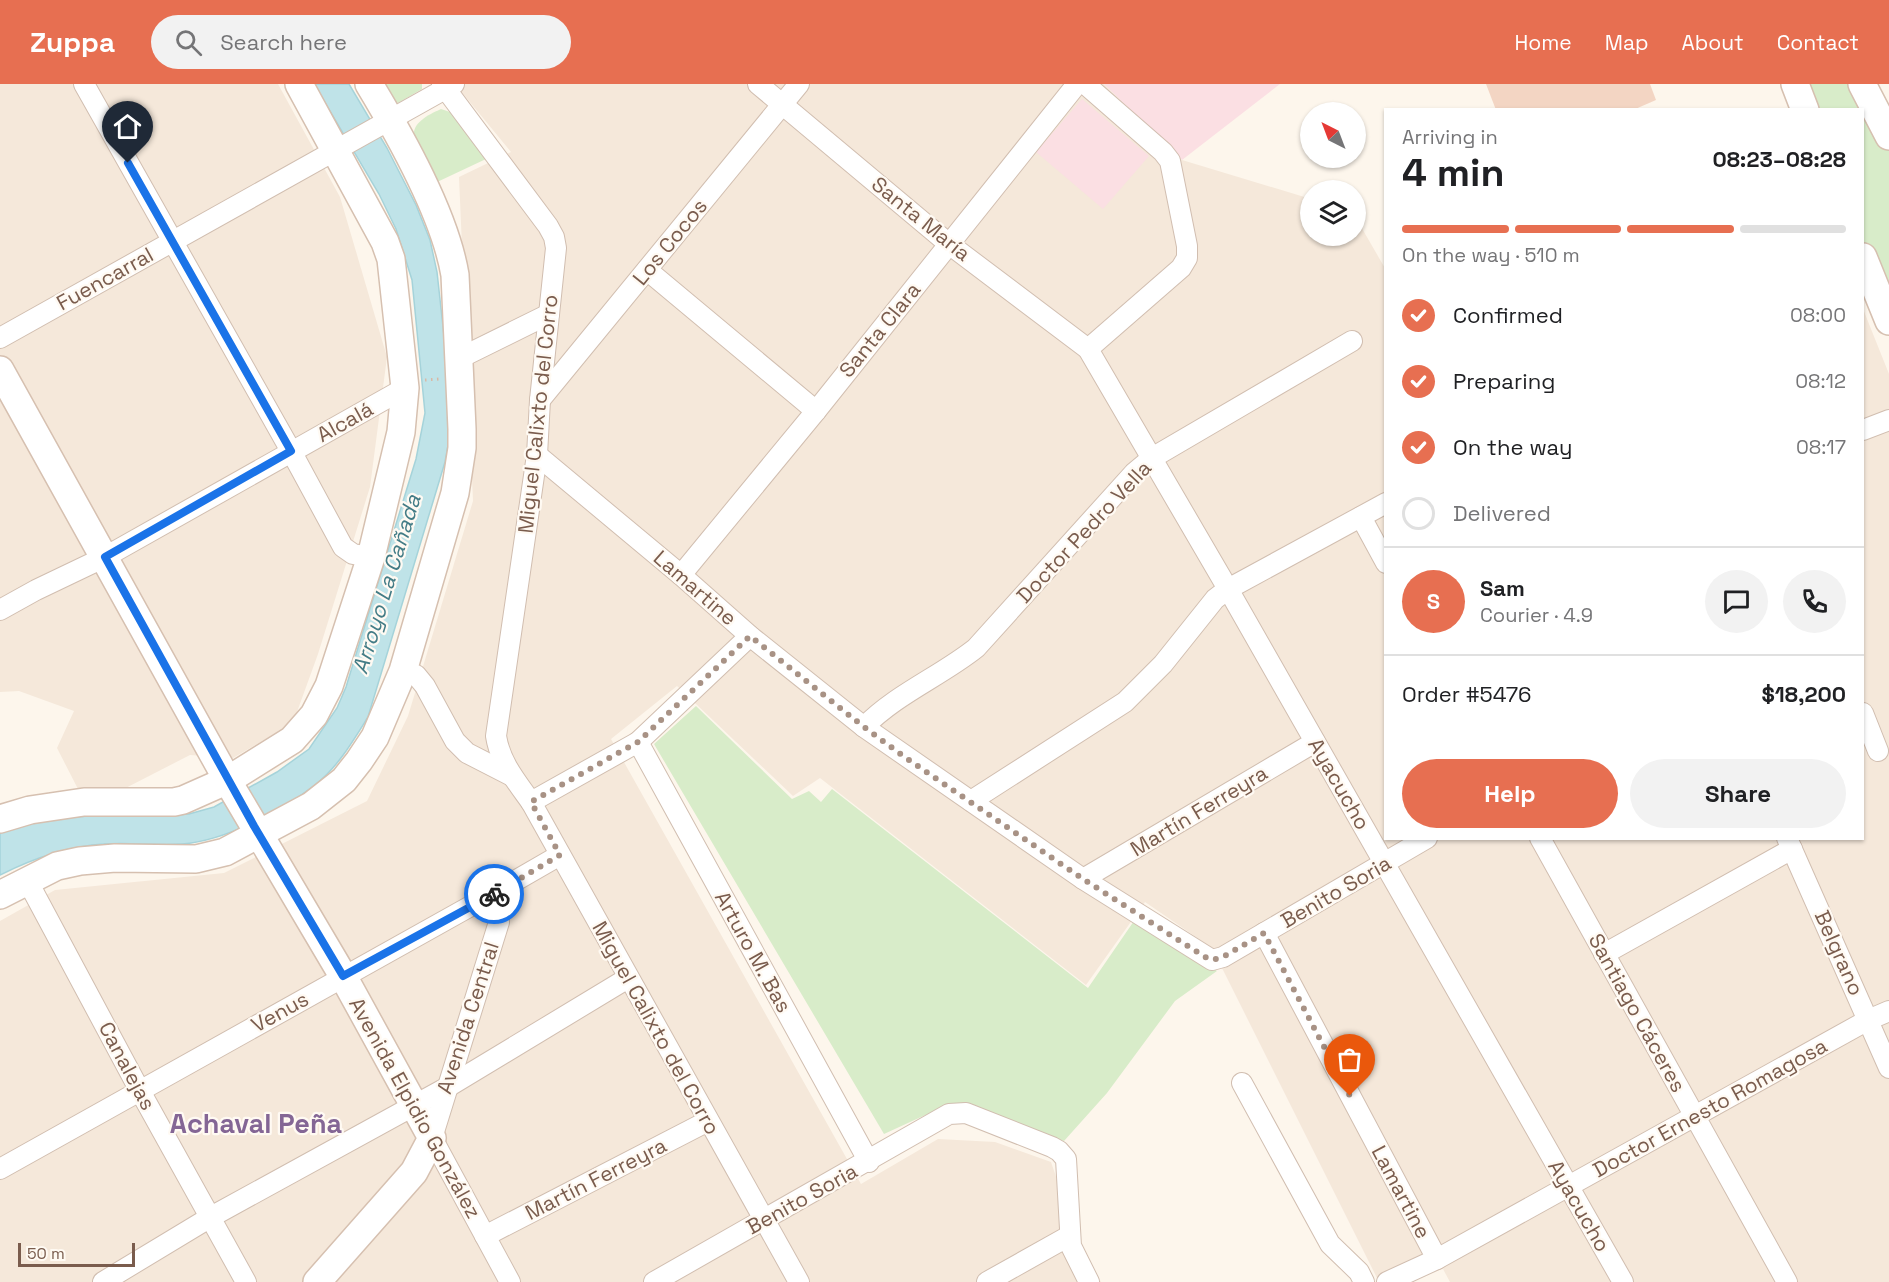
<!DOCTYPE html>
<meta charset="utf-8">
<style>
:root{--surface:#fff;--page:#f2f2f2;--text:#202124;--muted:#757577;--line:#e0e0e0;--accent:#e76f51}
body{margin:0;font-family:"Space Grotesk",sans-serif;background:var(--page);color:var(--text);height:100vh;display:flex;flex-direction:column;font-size:22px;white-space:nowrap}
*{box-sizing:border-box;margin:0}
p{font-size:20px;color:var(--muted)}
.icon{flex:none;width:33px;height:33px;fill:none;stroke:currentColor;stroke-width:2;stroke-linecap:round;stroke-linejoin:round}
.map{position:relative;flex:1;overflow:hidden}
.side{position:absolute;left:1384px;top:24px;width:480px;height:732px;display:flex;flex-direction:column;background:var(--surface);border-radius:0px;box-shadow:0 2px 4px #0004}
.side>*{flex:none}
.needle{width:39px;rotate:318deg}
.buttons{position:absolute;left:1300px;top:18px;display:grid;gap:12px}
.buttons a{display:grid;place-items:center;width:66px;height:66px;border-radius:50%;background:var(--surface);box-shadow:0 2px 4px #0004;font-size:30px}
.scale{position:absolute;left:18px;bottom:15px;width:117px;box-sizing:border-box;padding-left:6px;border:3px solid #7a5c4d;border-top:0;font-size:16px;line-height:21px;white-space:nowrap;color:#7a5c4d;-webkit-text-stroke:4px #fffaf3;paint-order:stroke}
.pin{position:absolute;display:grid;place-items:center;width:51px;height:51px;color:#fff;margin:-62px -26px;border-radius:50% 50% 50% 0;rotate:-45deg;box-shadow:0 0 6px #0007}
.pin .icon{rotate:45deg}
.courier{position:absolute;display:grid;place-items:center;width:60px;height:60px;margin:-30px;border:4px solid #1a73e8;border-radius:50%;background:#fff;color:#222;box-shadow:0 2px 8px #0007}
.overview em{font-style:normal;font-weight:600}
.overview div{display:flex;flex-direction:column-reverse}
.overview{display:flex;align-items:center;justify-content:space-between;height:102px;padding:0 18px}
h1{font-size:39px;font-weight:600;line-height:45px}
.bar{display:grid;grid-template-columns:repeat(4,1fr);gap:9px 6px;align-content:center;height:72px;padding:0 18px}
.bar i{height:8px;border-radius:4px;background:var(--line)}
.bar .active{background:var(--accent)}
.bar p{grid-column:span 4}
.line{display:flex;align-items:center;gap:15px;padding:0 18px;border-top:2px solid var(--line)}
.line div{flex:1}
.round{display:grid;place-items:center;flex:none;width:63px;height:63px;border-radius:32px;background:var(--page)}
ol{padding:0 18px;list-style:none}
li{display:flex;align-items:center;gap:18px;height:66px}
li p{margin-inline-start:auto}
li .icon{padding:6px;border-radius:50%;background:var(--accent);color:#fff;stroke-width:4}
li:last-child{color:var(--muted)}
li i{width:33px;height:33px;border:3px solid var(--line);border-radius:50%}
.primary-button{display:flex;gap:12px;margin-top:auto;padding:12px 18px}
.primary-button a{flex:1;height:69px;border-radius:36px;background:var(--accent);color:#fff;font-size:24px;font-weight:600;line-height:69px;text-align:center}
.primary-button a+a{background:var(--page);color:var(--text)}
header{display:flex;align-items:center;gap:36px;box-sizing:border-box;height:84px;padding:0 30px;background:var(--accent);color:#fff}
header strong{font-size:28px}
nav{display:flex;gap:33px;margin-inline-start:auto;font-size:21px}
.search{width:420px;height:54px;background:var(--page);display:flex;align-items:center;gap:15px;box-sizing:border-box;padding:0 21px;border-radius:33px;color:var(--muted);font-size:22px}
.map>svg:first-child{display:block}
.residential{fill:#f5e8da}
.medical{fill:#fbdfe3}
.green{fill:#d8ecc9}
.water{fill:#bfe3e8;stroke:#a5d3da;stroke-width:1.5}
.building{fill:#f3d5c3}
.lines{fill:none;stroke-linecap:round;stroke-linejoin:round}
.minor-casing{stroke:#d1beb0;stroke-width:22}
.secondary-casing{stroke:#d6c0b0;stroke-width:30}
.path{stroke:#d9b8a5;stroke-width:3;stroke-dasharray:1.5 4.5;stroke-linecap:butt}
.minor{stroke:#fff;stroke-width:20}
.secondary{stroke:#fff;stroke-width:27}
.done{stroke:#a89285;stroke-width:6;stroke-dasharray:0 10.8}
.route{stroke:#1a73e8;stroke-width:8}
.labels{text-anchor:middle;stroke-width:4.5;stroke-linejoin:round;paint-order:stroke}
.street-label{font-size:21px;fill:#7a5c4d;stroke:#fffaf3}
.water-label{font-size:22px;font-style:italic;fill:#437c86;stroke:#fffaf3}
.district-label{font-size:27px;font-weight:bold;fill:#846695;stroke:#fffaf3}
</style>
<header>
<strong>Zuppa</strong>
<div class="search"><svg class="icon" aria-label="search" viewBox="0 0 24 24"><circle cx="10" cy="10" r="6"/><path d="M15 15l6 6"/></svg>Search here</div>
<nav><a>Home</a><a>Map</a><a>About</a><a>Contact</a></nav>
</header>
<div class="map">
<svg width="1889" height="1198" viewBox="0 0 1889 1198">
<rect width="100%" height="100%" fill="#fdf6ec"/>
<g class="residential">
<path d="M0,0H278L340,113L387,273L370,403L318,570L293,639L233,674L190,671L114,710L78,705L57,664L74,627L19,607L0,608Z"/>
<path d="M455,0H1104L1182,76L1311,115V152H1356V134L1386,186V754H1863V225L1889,290V1198H1450L1443,1185L1398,1198H1379L1212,864L1145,818L1086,901L820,694L793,712L677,602L611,655L861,1100L938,1055L995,1058L1051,1078L1078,1157L1101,1198H0V837L55,806L224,789L367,717L408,632L473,417L459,93L511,68Z"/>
</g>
<g class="medical">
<path d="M1104,0H1280L1182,76Z"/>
<path d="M1082,15L1149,72L1103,125L1036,68Z"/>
</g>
<g class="green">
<path d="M382,0H422V5L398,19L388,13Z"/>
<path d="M1795,0H1862L1889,52V237L1863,173V26L1805,25Z"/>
<path d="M441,25L450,28L486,75L435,99L414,54C411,39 428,31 441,25Z"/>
<path d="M696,622L792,715L809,707L821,718L832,705L1088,904L1136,834L1217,887L1175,917L1107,1009L1064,1057L965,1019L945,1022L884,1050L654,660Z"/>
</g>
<path class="water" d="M314,0H349L387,64L416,121L430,156L437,188L453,334L445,378L368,633C353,657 338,683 315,701C281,727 225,757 182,760C157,762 130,758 104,760C67,762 34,774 0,791V749L46,735L117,730L174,731L189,730L214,723L277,688L309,665L337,624L346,603L416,375L425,329L412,196L396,145L379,110Z"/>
<path class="building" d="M1486,0H1650L1656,16L1633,26H1496Z"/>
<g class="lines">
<g class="minor-casing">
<g id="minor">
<path d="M84,0L291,367L343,463L353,470L371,473"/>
<path d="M442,0L548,142L554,153L556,164L540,316L537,371L496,652C500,678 516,697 531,718L799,1198"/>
<path d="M758,0L949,160L1088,265L1228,505L1623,1198"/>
<path d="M1085,0L1163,68L1170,77L1187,162V174L1181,184L1088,265"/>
<path d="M647,186L816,327"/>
<path d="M0,254L454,0"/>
<path d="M458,275L549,230"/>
<path d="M540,316L799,0"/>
<path d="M1863,346L1889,336"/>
<path d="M537,371L681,491L750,552L864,643L1083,795L1212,876L1223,873L1427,754"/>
<path d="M1361,433L1386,479"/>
<path d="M681,491L816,327L1077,0"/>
<path d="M0,526L36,506L105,473L405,304"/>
<path d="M403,587L416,591L425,602L455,657L467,669L512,692"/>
<path d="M1863,629L1878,667"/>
<path d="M864,643C896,610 941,592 976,564L1134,389L1152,374L1352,257"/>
<path d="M638,658L869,1078"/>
<path d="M971,717L1125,618L1163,580L1215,515L1228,505L1386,419"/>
<path d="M531,718L638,658L750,552"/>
<path d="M1540,754L1787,1198"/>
<path d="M1787,754L1889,984"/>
<path d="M1083,795L1315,658"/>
<path d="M27,796L140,1007L246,1198"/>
<path d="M494,809L499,838L432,1054L510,1198"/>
<path d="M1264,849L1437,1175"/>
<path d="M1604,870L1792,765"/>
<path d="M1242,999L1330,1160L1359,1188L1364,1198"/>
<path d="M0,1085L494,809L560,771"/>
<path d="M485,1152L708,1037"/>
<path d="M103,1198L209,1134L446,1004L628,894"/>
<path d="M654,1198L949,1030L966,1029L1052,1063L1059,1067L1066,1075L1071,1162L1089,1198"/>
<path d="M987,1198L1069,1152"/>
<path d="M1387,1198L1437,1175L1868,936L1889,927"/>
</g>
</g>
<g class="secondary-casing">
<g id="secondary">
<path d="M1795,0L1805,26"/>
<path d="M1862,0L1889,52"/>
<path d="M1863,173L1889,237"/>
<path d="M0,286L233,706L343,892L432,1054L414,1088L317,1198"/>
<path d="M0,735L30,726L84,718H174L183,716L228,696L292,656L314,631L329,602L371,473L401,348L405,304L391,175L385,158L299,0"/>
<path d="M0,811L57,782L80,777L115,774L196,775L225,768L311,722L344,696L359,677L375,653L403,587L455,409L462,364V345L455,191C445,131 401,53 369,0"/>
</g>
</g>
<path class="path" d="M425,296L440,295"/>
<use href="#minor" class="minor"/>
<use href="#secondary" class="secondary"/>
</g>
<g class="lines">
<path class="done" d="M494,810L560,771L531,718L638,658L750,552L864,643L906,674L1083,795L1205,873L1212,876L1223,873L1264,849L1350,1012"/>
<path class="route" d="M128,79L291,367L105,473L254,742L343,892L494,810"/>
</g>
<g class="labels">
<g class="street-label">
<text transform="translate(921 135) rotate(39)" y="7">Santa María</text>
<text transform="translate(670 158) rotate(-51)" y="7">Los Cocos</text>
<text transform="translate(105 195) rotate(-29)" y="7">Fuencarral</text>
<text transform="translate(880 246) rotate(-51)" y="7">Santa Clara</text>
<text transform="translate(538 330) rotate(-84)" y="7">Miguel Calixto del Corro</text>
<text transform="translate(345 338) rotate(-29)" y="7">Alcalá</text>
<text transform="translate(1084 448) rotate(-47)" y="7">Doctor Pedro Vella</text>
<text transform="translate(695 504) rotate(41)" y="7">Lamartine</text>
<text transform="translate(1339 700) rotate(60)" y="7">Ayacucho</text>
<text transform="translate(1199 727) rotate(-31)" y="7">Martín Ferreyra</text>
<text transform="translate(1336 808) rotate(-30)" y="7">Benito Soria</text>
<text transform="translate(753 868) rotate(61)" y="7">Arturo M. Bas</text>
<text transform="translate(1839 869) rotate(66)" y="7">Belgrano</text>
<text transform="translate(280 928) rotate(-29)" y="7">Venus</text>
<text transform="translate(1637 929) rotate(61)" y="7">Santiago Cáceres</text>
<text transform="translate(468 934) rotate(-72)" y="7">Avenida Central</text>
<text transform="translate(656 944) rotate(61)" y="7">Miguel Calixto del Corro</text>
<text transform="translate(127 982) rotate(62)" y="7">Canalejas</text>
<text transform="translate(415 1024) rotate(61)" y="7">Avenida Elpidio González</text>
<text transform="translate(1710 1024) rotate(-29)" y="7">Doctor Ernesto Romagosa</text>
<text transform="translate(596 1095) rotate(-27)" y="7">Martín Ferreyra</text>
<text transform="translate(1401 1108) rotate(62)" y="7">Lamartine</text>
<text transform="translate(802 1115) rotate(-29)" y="7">Benito Soria</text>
<text transform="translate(1579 1122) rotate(60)" y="7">Ayacucho</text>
</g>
<g class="water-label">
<text transform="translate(386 500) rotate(-73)" y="8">Arroyo La Cañada</text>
</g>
<g class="district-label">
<text x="256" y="1049">Achaval Peña</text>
</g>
</g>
</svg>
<div class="buttons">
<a><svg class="needle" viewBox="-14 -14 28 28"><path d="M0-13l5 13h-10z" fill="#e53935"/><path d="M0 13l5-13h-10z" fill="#757577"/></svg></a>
<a><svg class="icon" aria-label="layers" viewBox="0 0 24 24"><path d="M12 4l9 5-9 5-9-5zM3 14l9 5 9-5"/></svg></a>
</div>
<div class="scale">50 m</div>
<div class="pin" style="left:1350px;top:1012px;background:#ea580c"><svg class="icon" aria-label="bag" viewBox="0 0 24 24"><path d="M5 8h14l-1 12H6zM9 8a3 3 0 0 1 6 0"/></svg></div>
<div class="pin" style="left:128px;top:79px;background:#1f2937"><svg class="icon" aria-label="home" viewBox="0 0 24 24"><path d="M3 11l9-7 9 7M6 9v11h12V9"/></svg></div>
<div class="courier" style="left:494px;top:810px"><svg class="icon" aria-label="bike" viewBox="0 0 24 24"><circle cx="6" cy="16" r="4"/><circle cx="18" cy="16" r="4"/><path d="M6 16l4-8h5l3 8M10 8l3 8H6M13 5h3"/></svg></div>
<section class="side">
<div class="overview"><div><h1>4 min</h1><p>Arriving in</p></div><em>08:23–08:28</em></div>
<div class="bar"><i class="active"></i><i class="active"></i><i class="active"></i><i></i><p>On the way · 510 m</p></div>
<ol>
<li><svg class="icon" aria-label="check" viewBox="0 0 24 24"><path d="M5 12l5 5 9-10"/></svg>Confirmed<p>08:00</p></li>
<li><svg class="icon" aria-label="check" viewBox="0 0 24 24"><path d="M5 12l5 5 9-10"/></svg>Preparing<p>08:12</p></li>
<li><svg class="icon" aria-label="check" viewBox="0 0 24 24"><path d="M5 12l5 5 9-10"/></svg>On the way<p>08:17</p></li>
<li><i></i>Delivered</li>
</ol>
<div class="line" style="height:108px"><b class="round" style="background:var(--accent);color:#fff">S</b><div><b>Sam</b><p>Courier · 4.9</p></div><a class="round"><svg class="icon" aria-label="chat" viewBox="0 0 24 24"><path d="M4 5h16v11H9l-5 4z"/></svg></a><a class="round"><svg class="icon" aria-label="phone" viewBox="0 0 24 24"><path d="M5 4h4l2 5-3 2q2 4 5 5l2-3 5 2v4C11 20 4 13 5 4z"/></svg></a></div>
<div class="line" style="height:78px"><div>Order #5476</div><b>$18,200</b></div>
<div class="primary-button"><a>Help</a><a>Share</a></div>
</section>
</div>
